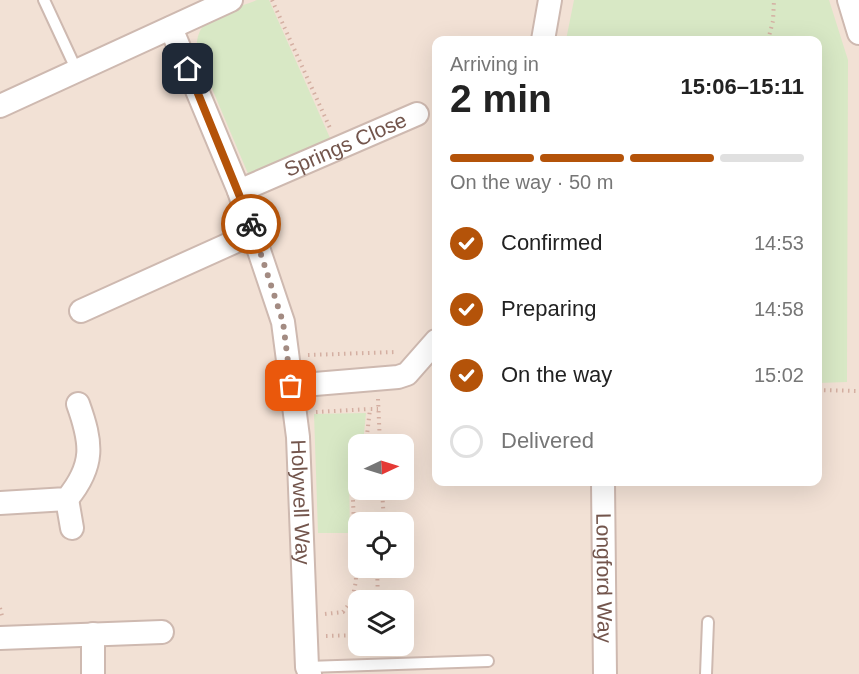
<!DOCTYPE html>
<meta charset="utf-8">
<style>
:root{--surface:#fff;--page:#f6f6f6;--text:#222;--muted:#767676;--line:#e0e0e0;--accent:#b45309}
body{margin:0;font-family:Arial,sans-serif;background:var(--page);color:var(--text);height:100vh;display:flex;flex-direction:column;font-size:22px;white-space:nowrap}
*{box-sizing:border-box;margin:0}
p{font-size:20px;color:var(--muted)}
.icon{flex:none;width:33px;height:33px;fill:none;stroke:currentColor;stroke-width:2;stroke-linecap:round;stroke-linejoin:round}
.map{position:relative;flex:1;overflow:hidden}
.panel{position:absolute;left:432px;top:36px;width:390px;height:450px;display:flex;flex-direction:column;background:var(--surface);border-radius:12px;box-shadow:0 6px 24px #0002}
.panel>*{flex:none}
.needle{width:39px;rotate:86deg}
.fabs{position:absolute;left:348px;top:434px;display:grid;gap:12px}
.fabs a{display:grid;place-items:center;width:66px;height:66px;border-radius:12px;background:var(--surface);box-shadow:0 6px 24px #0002;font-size:30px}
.pin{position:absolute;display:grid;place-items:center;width:51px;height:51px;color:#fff;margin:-26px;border-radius:12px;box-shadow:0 3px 9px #0006}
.courier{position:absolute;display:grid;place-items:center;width:60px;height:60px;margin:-30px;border:4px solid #b45309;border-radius:50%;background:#fff;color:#222;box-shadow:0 2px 8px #0007}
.overview em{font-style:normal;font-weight:600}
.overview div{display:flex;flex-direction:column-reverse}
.overview{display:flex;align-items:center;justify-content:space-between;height:102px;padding:0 18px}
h1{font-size:39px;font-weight:600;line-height:45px}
.bar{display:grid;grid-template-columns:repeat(4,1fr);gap:9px 6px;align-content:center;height:72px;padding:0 18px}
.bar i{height:8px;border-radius:4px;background:var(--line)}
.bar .on{background:var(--accent)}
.bar p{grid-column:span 4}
ol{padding:0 18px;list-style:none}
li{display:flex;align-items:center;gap:18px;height:66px}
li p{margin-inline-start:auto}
li .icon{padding:6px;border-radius:50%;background:var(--accent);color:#fff;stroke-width:4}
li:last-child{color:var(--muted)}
li i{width:33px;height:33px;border:3px solid var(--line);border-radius:50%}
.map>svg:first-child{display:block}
.residential{fill:#f2e1d5;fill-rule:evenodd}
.green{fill:#d8e8c5}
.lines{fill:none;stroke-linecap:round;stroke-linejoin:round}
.service-casing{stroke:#ceb9b0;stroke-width:14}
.minor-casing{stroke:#ceb9b0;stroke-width:26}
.path{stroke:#d4afa2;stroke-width:4;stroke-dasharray:1.5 4.5;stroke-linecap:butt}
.service{stroke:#fff;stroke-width:10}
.minor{stroke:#fff;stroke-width:22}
.done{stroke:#a38b82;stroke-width:6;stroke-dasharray:0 10.8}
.route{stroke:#b45309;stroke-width:8}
.labels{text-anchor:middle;stroke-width:6;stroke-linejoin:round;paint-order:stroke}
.street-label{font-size:21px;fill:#73554c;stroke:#fef4ec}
</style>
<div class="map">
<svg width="859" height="674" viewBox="0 0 859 674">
<rect width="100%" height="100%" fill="#fbf0e6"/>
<path class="residential" d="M0,0H859V674H0ZM436,40H818V482H436ZM358,444H404V489H358ZM358,522H404V567H358ZM358,600H404V645H358Z"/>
<g class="green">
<path d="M257,0H269L330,138L249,176L197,53C193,14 228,12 257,0Z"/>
<path d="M574,0H829L848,60L847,382L818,383V40H566Z"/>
<path d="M366,413L363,444H358V454L349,469L350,533H318L314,414Z"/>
</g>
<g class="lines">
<g class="service-casing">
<g id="service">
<path d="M44,0L77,71"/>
<path d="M307,667L488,661"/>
<path d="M706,674L708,622"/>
</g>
</g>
<g class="minor-casing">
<g id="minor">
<path d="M849,0L859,33"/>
<path id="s1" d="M171,28L239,191L283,322L298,437L307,667L310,674"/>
<path d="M543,40L550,0"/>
<path d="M0,106L231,0"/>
<path id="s2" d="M239,191L417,114"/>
<path d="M81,311L254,233"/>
<path d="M291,386L398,377L407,374L436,341"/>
<path id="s3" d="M603,482L605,674"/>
<path d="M67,499L72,528"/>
<path d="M0,503L67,499C95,465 92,443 78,404"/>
<path d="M93,634V674"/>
<path d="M0,638L162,632"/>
</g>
</g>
<g class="path">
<path d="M272,0L330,128"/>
<path d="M768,40L773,21L774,0"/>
<path d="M308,355L396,352"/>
<path d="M818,390L859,391"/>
<path d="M378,399L380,444"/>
<path d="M316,412L370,409"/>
<path d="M366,444L370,409H378"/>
<path d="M382,489L384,522"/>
<path d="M377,567L378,600"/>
<path d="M0,608L2,616"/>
<path d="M325,614L343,612L352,600L356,581L352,473L358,462"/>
<path d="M326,636L358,635"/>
</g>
<use href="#service" class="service"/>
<use href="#minor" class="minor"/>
</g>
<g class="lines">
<path class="done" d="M251,224L283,322L291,386"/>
<path class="route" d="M188,69L251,224"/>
</g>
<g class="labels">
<g class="street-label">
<text dy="7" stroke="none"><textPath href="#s2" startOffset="116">Springs Close</textPath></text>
<text dy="7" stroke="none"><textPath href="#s1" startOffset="496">Holywell Way</textPath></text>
<text dy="7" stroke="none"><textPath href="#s3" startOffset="96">Longford Way</textPath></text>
</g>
</g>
</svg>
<div class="fabs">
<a><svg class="needle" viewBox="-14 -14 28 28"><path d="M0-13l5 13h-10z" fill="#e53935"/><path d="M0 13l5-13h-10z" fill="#767676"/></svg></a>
<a><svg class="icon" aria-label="locate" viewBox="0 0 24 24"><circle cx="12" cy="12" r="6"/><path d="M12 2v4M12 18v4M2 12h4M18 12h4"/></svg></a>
<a><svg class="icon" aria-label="layers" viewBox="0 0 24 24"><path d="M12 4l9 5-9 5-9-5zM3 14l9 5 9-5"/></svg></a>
</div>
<div class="pin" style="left:291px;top:386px;background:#ea580c"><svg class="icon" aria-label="bag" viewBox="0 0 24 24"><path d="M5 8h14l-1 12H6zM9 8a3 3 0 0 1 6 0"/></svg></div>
<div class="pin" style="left:188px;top:69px;background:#1f2937"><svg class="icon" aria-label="home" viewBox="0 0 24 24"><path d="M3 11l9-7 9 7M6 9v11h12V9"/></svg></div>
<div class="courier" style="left:251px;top:224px"><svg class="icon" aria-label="bike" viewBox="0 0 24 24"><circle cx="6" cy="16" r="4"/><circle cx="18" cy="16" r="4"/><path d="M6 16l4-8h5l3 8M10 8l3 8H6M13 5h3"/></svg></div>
<section class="panel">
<div class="overview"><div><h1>2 min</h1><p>Arriving in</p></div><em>15:06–15:11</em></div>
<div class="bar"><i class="on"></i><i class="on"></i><i class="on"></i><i></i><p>On the way · 50 m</p></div>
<ol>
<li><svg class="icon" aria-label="check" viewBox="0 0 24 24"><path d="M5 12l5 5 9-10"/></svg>Confirmed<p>14:53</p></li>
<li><svg class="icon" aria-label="check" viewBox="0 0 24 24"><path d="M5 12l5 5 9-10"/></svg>Preparing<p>14:58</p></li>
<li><svg class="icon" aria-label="check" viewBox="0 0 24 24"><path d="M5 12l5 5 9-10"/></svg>On the way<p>15:02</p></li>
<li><i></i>Delivered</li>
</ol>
</section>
</div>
